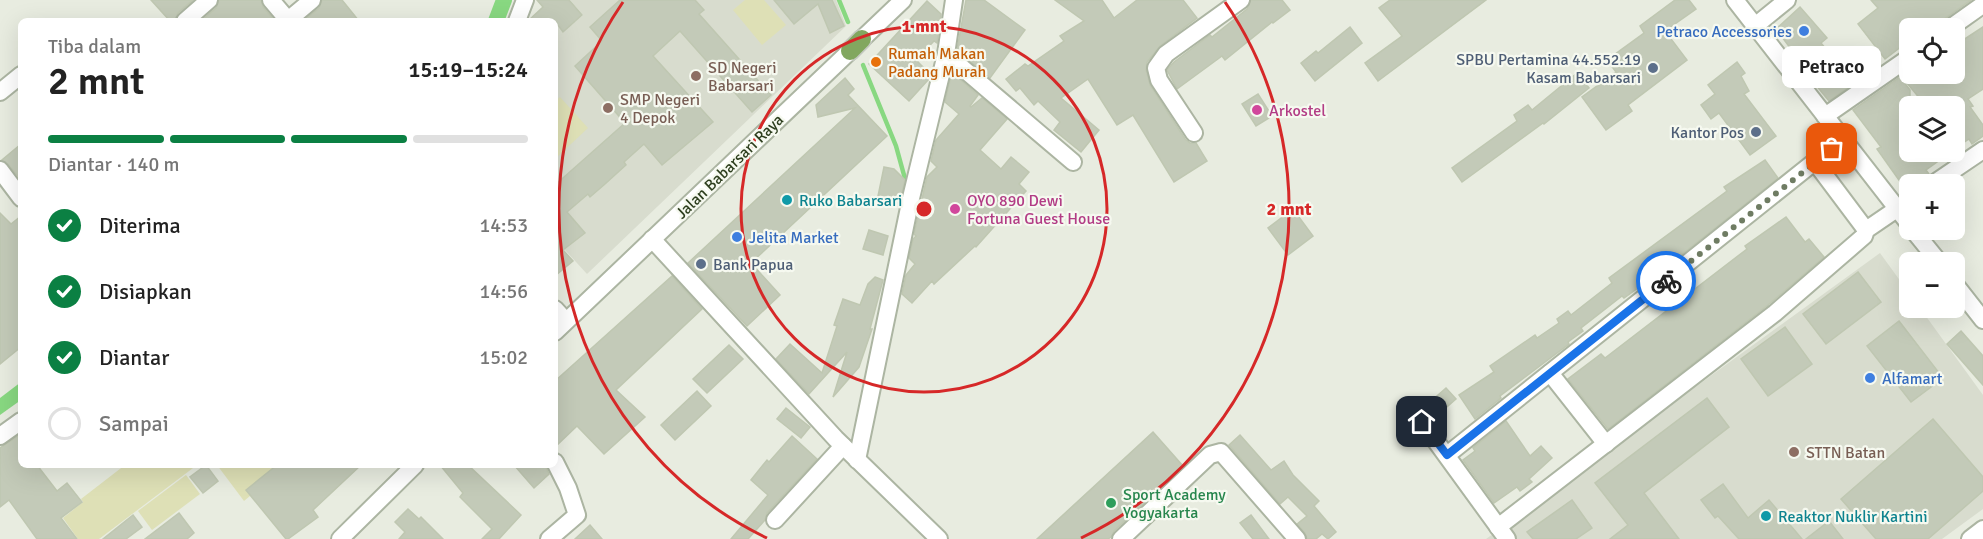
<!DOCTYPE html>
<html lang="id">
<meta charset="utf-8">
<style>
:root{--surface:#fff;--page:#f6f6f6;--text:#222;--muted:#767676;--line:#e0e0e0;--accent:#0b8043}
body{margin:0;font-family:Signika,sans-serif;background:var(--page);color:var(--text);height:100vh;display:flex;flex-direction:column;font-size:22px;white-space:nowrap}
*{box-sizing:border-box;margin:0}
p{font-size:20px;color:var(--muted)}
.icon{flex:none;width:33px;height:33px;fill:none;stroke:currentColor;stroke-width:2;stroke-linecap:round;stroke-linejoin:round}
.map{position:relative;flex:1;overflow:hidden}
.drawer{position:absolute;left:18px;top:18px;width:540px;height:450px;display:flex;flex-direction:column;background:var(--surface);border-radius:9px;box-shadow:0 6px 24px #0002}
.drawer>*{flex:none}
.tools{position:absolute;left:1899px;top:18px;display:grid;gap:12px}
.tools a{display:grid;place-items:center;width:66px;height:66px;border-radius:9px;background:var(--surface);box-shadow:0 6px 24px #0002;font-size:30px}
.pin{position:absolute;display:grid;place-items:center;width:51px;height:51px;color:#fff;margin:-26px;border-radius:12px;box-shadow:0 3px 9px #0006}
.courier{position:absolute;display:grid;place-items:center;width:60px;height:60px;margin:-30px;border:4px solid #1a73e8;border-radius:50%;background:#fff;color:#222;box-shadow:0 2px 8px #0007}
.bubble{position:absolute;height:42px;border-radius:9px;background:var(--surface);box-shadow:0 6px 24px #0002;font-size:20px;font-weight:600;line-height:42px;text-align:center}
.overview em{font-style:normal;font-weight:600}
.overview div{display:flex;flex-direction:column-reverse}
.overview{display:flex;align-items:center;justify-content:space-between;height:102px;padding:0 30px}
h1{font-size:39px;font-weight:600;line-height:45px}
.bar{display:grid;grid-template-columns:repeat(4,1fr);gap:9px 6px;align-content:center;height:72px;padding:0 30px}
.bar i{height:8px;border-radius:4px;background:var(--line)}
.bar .selected{background:var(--accent)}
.bar p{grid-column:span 4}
ol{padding:0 30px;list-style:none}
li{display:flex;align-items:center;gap:18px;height:66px}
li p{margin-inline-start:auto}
li .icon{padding:6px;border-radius:50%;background:var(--accent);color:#fff;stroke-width:4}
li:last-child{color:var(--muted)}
li i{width:33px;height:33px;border:3px solid var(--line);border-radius:50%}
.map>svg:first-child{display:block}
.built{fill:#d8dcce}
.green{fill:#dee0b6}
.water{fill:#88d881}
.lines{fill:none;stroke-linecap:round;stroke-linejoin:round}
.stream{stroke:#88d881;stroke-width:4.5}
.canal{stroke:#88d881;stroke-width:16}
.building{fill:#c3cab8;stroke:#bfc7b1;stroke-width:1.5}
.minor-casing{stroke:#acb5a2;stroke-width:20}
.major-casing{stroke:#c4c9c0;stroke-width:21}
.minor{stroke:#fff;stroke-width:16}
.major{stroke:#82a75f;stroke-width:18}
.done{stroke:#6f7c63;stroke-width:6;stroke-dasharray:0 10.8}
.route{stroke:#1a73e8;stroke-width:8}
.ring{fill:none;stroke:#d62828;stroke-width:3}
.shop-dot{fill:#3f7fe0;stroke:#f6f9f0;stroke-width:2}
.food-dot{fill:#e8710a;stroke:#f6f9f0;stroke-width:2}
.service-dot{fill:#5c6f8a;stroke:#f6f9f0;stroke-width:2}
.education-dot{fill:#8d6e63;stroke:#f6f9f0;stroke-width:2}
.hotel-dot{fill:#d1479c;stroke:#f6f9f0;stroke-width:2}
.culture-dot{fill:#0f9aa8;stroke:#f6f9f0;stroke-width:2}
.leisure-dot{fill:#2e9e5b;stroke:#f6f9f0;stroke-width:2}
.labels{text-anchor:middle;stroke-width:4.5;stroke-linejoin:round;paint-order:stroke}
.shop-label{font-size:16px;fill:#366cbe;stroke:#f6f9f0;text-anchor:start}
.food-label{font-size:16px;fill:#c56008;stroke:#f6f9f0;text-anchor:start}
.service-label{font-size:16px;fill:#4e5e75;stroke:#f6f9f0;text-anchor:end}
.education-label{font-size:16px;fill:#785e54;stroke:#f6f9f0;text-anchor:start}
.hotel-label{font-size:16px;fill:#b23c85;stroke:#f6f9f0;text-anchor:start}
.street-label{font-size:16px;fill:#2e3f1f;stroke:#f6f9f0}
.culture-label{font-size:16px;fill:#0d838f;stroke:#f6f9f0;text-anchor:start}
.leisure-label{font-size:16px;fill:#27864d;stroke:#f6f9f0;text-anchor:start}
.centre{fill:#d62828;stroke:#f6f9f0;stroke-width:3}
.ring-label{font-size:18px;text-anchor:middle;font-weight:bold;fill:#d62828;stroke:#f6f9f0;stroke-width:4.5;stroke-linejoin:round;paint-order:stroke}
</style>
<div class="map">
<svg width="1983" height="539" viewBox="0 0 1983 539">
<rect width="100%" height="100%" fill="#e8ece0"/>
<g class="built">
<path d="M570,0H836L846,26L587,274L555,239V22L563,32L583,15Z"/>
<path d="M1880,253L1909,293L1910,308H1920L1983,395V509L1942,539H1486Z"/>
</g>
<g class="green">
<path d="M745,0H764L786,25L762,45L733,10Z"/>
<path d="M560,97L588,128L555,159V101Z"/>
<path d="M125,465H197L99,539H78L63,518L83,502L81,499Z"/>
<path d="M217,465H287L244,501Z"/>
<path d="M186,475L200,494L152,530L138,511Z"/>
</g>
<path class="water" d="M21,382V400L0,415V398Z"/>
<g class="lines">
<g class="stream">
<path d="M839,0L848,22"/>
<path d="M863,65L896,146L907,186"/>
</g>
<path class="canal" d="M496,21L504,0"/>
</g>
<g class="building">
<path d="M151,0H193L178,13L175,21H170Z"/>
<path d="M219,0H261L263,7L275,21H201L216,8Z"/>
<path d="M322,0H342L359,21H303L319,8Z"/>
<path d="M537,0H569L582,15L563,32L555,21H528L543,7Z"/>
<path d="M620,0H695L704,10L699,14L771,95L752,112L680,31L653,56L713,122L662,165L644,144L624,162L626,165L605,184L590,197L588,194L567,212L585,233L563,250L573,261L555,276V185L625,123L575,66L602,41L590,27Z"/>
<path d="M774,0H832L844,26L830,33L818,4L794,24Z"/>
<path d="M966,0H984L1025,30L990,78L957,50Z"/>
<path d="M1055,0H1102L1114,18L1137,0H1183L1197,18L1160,46L1147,62L1146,70L1150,85L1185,139L1190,143H1196L1207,161L1174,182L1133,115L1117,125L1088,79L1061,98L1099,130L1081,152L1054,130L1060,122L1038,101L1034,105L1020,88L1016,91L1006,79L1025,64L1028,66L1064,41L1060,36L1084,21Z"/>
<path d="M1251,0H1282L1290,10L1273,23L1272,22L1225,60L1222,56L1177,89L1167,70L1174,62L1210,35L1212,37L1247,9Z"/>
<path d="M1390,0H1486L1378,81L1365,63L1402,36L1379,8Z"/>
<path d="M1675,0H1689L1696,9L1665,31L1687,60L1628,105L1632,111L1606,130L1582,97L1616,72L1607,60L1644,33L1640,26Z"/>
<path d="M1871,0H1971L1943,20L1940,28H1910V40L1885,59L1858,24L1878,8Z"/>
<path d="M927,1L941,14L937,43L934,41L916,60L930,74L929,79L909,101L869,64Z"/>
<path d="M1800,7L1827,38L1821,43L1854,83L1829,101L1801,67L1803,65L1776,29Z"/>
<path d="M1350,27L1362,43L1315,81L1301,63L1316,51L1318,53Z"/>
<path d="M1983,27V89L1968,99L1973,106L1970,107L1983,125V136L1972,144L1969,139L1954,149V106H1926L1907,83L1918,74H1954V46Z"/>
<path d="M1737,62L1745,73L1741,76L1749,91L1744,94L1776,136L1750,155L1719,113L1711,119L1701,105L1715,94L1708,85Z"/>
<path d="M1577,73L1589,88L1544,124L1543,123L1462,182L1452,168L1517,121L1514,115L1528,105L1532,110Z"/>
<path d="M955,75L978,95L970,106L971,107L982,98L1007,119L980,150L1001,169L1011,157L1029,172L1019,184L1026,191L976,247L975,246L934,284L932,281L912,303L902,294L906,275L915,264L909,258L913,239L916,236L914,234L927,177L937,167L931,161L936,140L959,114L945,102L950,80Z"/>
<path d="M1900,77L1910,90V152H1951L1926,170L1929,174L1915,184H1910V188L1906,190L1877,149L1881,147L1853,110Z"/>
<path d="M845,78L854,89L848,95L887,136L751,263L780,295L747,326L688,263L855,108L818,117L816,105Z"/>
<path d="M1258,94L1272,116L1256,126L1242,104Z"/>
<path d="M21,144V180L8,164L2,160Z"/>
<path d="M1765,160L1778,178L1652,278L1624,298L1622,296L1581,328L1583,331L1568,342L1569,344L1500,396L1501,398L1475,419L1459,395L1494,372L1490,366L1535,335L1537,338L1559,323L1557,319L1568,311L1571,315L1612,283L1609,278L1727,191L1724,187Z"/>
<path d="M884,167L894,169L905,180L899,206L877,201Z"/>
<path d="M1293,209L1313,236L1288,255L1268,228Z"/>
<path d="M0,213L11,224L21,216V347L0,364Z"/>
<path d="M1786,217L1805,242L1809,239L1824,257L1768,305L1608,429L1568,379L1601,354L1605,358L1747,249L1745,246Z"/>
<path d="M869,230L888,236L883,255L863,249Z"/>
<path d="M1858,272L1881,302L1826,344L1803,314Z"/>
<path d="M672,276L702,309L616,390L645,417L604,454L577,426L555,447V381Z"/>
<path d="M875,277L883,280L870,329H872L859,367L833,397L847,352L809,394L776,359L790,344L822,373L837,326L834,325L843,299L860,305L868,284Z"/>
<path d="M1899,321L1943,378L1911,402L1867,346Z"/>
<path d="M1785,327L1812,364L1768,396L1741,359Z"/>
<path d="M1961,331L1983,356V385L1947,344Z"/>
<path d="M729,345L743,359L707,393L693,379Z"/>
<path d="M1446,388L1456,399L1440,413L1430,402Z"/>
<path d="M697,391L711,406L675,440L661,425Z"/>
<path d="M1707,398L1729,427L1644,493L1679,539H1610L1628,525L1595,483Z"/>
<path d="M786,408L810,427L801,438L777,419Z"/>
<path d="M1933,419L1983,477V491L1928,539H1876L1841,499Z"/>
<path d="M1506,421L1530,456L1541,446L1552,458L1529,479L1532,482L1520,491L1517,487L1494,503L1463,460L1475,451L1473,448Z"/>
<path d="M1153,432L1183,466L1114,531L1111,537L1108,539H1037Z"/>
<path d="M21,434V465H37L57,491L67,483L82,502L61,518L77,539H37L9,500L0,507V448Z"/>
<path d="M1240,435L1271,470L1284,461L1293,475L1319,501L1314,506L1336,532L1328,539L1322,534L1316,539H1307L1305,533L1297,524L1307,516L1288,497L1280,504L1229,445Z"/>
<path d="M792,436L817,459L767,513L765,520L748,539H731L768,495L751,480L767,460L769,462Z"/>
<path d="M206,465L218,481L203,493L190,477Z"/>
<path d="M277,465H361L313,510L318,517L288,539H286L246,490Z"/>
<path d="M440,465H468L521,515L499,539H482L492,529L460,497L463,493Z"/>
<path d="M514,465H545L549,474L534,488Z"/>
<path d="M1723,484L1748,518L1769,500L1802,539H1739L1718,516L1715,518L1701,500Z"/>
<path d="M1572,500L1592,528L1576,539H1533L1527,532Z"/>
<path d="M408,509L419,519L421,517L443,539H399L405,532L395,522Z"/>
<path d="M179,513L194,533L187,539H145Z"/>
<path d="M133,515L142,527L126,539H103Z"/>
<path d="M1251,515L1269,539H1253L1240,523Z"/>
<path d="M1829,521L1843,539H1806Z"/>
<path d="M590,525L602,539H575Z"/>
</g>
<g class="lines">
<g class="minor-casing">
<g id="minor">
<path d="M271,0L288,20"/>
<path d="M1735,0L1910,225"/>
<path d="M185,21L209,0"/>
<path d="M287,21L312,0"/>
<path d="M517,21L525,0"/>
<path d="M1755,26L1787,0"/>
<path d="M1950,28L1981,6"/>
<path d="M862,39L903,0"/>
<path d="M946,54L1073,162"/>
<path d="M0,92L21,75"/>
<path d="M1825,116L1910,57"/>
<path d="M1194,133L1159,80L1156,68L1166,54L1241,0"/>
<path d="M1815,162L1866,230"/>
<path d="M0,170L21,198"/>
<path d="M1933,184L1983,150"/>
<path d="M1913,230L1939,262"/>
<path d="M652,239L836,439L939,539"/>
<path d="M1954,283L1983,320"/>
<path d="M555,309L566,321"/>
<path d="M555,332L850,51"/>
<path d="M1550,373L1606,444"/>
<path d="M1422,422L1507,539"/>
<path d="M0,436L21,421"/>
<path d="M1447,455L1843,139"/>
<path d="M857,460L911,198L946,54L954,0"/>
<path d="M775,520L843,446"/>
<path d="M1498,527L1775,313L1864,236L1866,230L1910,200"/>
<path d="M340,539L415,465"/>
<path d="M549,539L577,515L568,488L555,462"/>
<path d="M1121,539L1210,455L1221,452L1297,539"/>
<path d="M1970,539L1983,529"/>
</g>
</g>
<g class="major-casing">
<path id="major" d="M850,51L862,39"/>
</g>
<use href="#minor" class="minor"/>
<use href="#major" class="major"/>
</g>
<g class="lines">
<path class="done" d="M1666,281L1832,149"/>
<path class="route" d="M1422,422L1447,455L1666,281"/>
</g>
<g class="ring">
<circle cx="924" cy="209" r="183"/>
<path d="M767 538A365 365 0 0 1 623 2M1225 2A365 365 0 0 1 1081 538"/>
</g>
<g class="shop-dot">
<circle cx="1804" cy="31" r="6"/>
<circle cx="737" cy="237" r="6"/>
<circle cx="1870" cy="378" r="6"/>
</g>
<circle class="food-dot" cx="876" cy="62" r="6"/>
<g class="service-dot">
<circle cx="1653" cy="68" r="6"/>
<circle cx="1756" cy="132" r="6"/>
<circle cx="701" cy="264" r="6"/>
</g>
<g class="education-dot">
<circle cx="696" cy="76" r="6"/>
<circle cx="608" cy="108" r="6"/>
<circle cx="1794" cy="452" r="6"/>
</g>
<g class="hotel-dot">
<circle cx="1257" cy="110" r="6"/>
<circle cx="955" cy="209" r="6"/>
</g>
<g class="culture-dot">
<circle cx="787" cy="200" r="6"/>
<circle cx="1766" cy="516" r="6"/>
</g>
<circle class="leisure-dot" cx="1111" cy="503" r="6"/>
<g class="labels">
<g class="shop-label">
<text x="1792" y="37" text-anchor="end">Petraco Accessories</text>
<text x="749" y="243">Jelita Market</text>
<text x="1882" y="384">Alfamart</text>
</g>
<g class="food-label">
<text x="888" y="59">Rumah Makan<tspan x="888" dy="18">Padang Murah</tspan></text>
</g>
<g class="service-label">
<text x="1641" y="65">SPBU Pertamina 44.552.19<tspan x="1641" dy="18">Kasam Babarsari</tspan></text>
<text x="1744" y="138">Kantor Pos</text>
<text x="713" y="270" text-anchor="start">Bank Papua</text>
</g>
<g class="education-label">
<text x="708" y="73">SD Negeri<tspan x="708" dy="18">Babarsari</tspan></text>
<text x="620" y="105">SMP Negeri<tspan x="620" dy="18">4 Depok</tspan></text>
<text x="1806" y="458">STTN Batan</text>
</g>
<g class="hotel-label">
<text x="1269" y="116">Arkostel</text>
<text x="967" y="206">OYO 890 Dewi<tspan x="967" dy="18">Fortuna Guest House</tspan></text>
</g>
<g class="street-label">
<text transform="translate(729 166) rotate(-44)" y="6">Jalan Babarsari Raya</text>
</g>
<g class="culture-label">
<text x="799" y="206">Ruko Babarsari</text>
<text x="1778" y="522">Reaktor Nuklir Kartini</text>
</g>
<g class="leisure-label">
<text x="1123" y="500">Sport Academy<tspan x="1123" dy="18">Yogyakarta</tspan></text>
</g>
</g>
<circle cx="924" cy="209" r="9" class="centre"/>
<g class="ring-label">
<text x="924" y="32">1 mnt</text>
<text x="1289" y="215">2 mnt</text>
</g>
</svg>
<div class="tools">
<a><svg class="icon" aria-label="locate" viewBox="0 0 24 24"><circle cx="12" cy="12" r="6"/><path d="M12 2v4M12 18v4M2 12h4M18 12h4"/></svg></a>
<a><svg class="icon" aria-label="layers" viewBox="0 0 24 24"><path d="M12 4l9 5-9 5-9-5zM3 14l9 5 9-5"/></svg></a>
<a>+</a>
<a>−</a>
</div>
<div class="pin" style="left:1832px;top:149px;background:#ea580c"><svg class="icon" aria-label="bag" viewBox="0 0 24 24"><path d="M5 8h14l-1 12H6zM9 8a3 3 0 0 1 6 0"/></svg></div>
<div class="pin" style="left:1422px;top:422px;background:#1f2937"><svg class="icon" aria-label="home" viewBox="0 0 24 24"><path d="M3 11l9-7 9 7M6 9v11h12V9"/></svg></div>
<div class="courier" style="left:1666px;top:281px"><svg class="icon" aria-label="bike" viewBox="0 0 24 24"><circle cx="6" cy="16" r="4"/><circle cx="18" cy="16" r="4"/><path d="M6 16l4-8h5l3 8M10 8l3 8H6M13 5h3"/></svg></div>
<div class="bubble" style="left:1782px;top:46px;width:99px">Petraco</div>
<section class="drawer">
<div class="overview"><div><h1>2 mnt</h1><p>Tiba dalam</p></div><em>15:19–15:24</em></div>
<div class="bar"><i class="selected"></i><i class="selected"></i><i class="selected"></i><i></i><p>Diantar · 140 m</p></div>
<ol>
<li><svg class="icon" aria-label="check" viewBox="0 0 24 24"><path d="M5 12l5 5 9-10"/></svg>Diterima<p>14:53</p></li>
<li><svg class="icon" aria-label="check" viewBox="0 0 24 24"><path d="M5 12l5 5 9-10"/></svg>Disiapkan<p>14:56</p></li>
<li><svg class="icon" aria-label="check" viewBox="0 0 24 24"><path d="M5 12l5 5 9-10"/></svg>Diantar<p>15:02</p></li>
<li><i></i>Sampai</li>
</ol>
</section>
</div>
